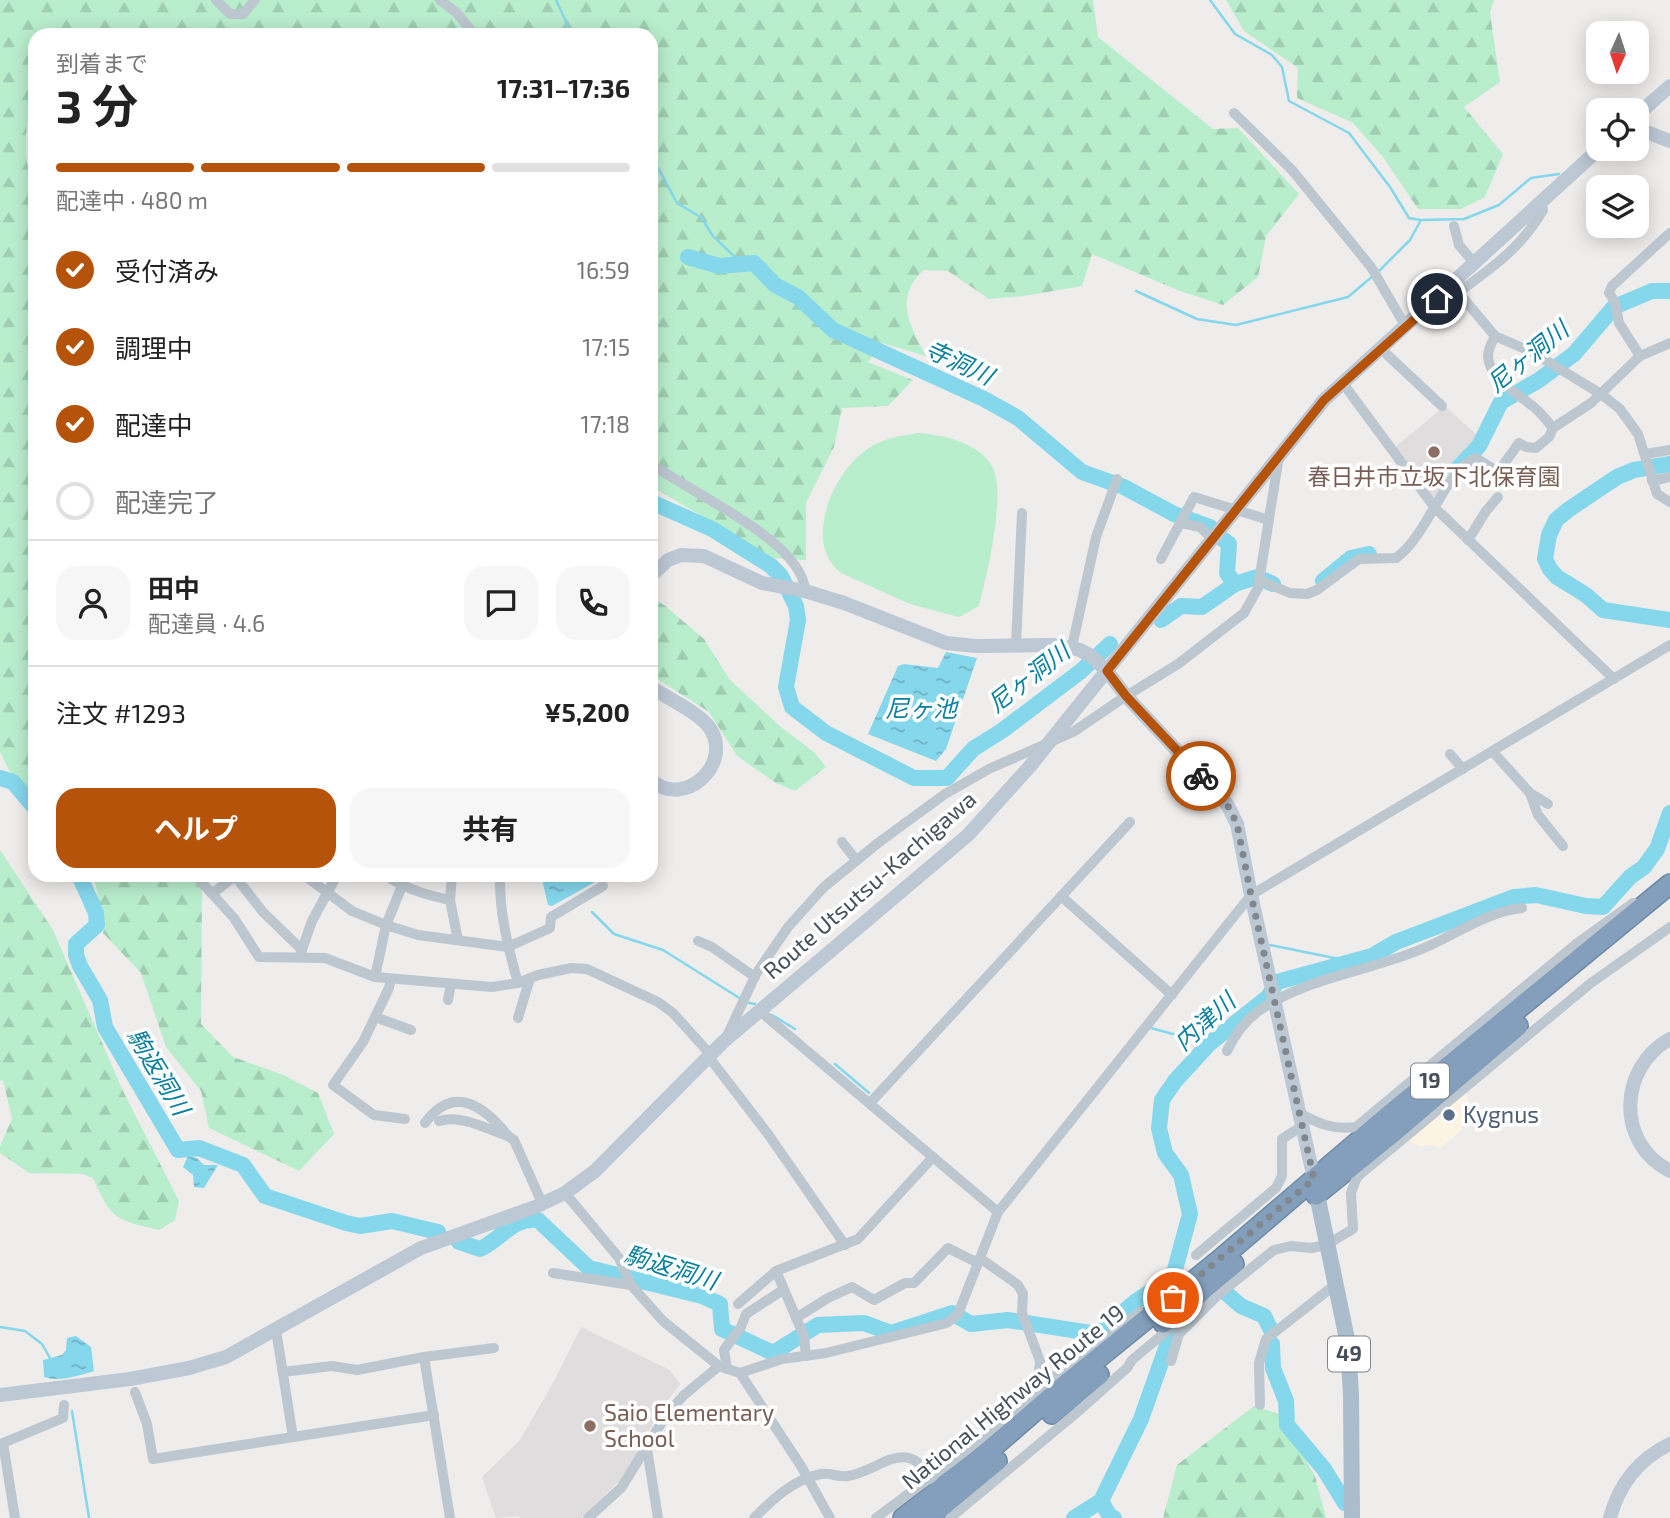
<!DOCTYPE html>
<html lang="ja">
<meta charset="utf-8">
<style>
:root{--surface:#fff;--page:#f6f6f6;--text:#222;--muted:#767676;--line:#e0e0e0;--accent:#b45309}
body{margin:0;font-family:"Exo 2","Noto Sans JP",sans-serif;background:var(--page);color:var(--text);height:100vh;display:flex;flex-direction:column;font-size:26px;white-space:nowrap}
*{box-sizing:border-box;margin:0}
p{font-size:23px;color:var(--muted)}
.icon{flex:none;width:38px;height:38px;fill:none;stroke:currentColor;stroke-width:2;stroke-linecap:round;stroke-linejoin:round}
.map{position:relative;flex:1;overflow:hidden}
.details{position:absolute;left:28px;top:28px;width:630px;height:854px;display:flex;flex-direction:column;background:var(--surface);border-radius:21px;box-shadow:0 4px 18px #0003}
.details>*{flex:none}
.needle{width:46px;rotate:183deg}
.tools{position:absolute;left:1586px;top:21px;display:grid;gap:14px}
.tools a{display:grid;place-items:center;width:63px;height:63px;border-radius:14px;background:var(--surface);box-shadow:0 4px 18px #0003;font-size:35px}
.pin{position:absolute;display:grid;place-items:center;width:60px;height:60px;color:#fff;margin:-30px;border:4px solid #fff;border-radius:50%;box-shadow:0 2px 7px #0007}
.courier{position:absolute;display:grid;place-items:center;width:70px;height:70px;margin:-35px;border:5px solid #b45309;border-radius:50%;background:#fff;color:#222;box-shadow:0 2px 9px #0007}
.overview em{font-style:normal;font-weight:700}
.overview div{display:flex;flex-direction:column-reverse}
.overview{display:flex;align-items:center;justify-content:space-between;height:119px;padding:0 28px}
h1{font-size:46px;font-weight:700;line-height:52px}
.bar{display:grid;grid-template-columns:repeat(4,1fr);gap:10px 7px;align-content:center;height:84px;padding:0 28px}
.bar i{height:9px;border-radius:5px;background:var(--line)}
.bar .selected{background:var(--accent)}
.bar p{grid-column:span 4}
.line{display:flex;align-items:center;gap:18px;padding:0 28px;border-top:2px solid var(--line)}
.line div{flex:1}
.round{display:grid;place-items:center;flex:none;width:74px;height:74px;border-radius:21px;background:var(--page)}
ol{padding:0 28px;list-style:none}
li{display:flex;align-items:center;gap:21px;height:77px}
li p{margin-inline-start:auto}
li .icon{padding:7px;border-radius:50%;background:var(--accent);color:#fff;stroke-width:4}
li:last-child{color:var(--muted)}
li i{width:38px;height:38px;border:4px solid var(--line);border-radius:50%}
.primary-button{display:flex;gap:14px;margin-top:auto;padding:14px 28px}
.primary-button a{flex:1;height:80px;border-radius:21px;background:var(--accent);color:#fff;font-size:28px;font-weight:700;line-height:80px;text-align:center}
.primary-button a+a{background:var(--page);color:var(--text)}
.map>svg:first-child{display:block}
.commercial{fill:#fbf4e4}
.education{fill:#e0ddde}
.grass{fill:#b9eecd}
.forest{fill:url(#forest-firs)}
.water{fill:url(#water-ripples)}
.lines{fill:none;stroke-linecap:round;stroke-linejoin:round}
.stream{stroke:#85d7ec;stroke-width:2.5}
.river{stroke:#85d7ec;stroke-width:16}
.highway-casing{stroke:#6e8aa8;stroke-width:22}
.street{stroke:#bdc7cf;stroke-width:10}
.secondary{stroke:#bcc8d4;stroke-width:14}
.primary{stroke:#abbccc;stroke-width:16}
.highway{stroke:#839fbc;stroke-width:19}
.done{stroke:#80878d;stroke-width:7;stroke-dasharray:0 12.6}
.route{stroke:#b45309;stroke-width:9}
.education-dot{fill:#8d6e63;stroke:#fff;stroke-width:2.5}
.service-dot{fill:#5c6f8a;stroke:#fff;stroke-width:2.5}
.labels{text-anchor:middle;stroke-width:7;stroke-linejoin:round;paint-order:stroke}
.shield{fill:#fff;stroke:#7d848c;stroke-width:2}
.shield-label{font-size:21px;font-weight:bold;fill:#45505a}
.education-label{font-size:23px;fill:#785e54;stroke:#fff}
.street-label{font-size:23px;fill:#45505a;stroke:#fff}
.service-label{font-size:23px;fill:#4e5e75;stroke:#fff;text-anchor:start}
.water-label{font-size:24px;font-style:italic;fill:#0b809f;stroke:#fff}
</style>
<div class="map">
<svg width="1670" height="1518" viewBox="0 0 1670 1518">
<defs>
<pattern id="forest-firs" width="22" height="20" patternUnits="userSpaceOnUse" patternTransform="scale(1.75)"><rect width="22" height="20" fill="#b9eecd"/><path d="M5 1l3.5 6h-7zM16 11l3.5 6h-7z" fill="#a0ceb2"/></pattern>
<pattern id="water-ripples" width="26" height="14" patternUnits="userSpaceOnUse" patternTransform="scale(1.75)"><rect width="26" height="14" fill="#85d7ec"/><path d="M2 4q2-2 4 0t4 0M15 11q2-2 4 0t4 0" fill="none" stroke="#6fb1c2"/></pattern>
</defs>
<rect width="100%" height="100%" fill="#efecec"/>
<path class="commercial" d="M1465,1089L1468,1100L1461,1130L1441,1148L1430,1145L1420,1147L1406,1139Z"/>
<g class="education">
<path d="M1445,406L1480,438L1476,447L1450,474L1434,501L1395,447Z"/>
<path d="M581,1327L670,1370L680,1384L659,1412L638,1452L619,1481L581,1518H520L519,1516L496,1518L482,1477L520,1440L553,1383Z"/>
</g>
<path class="grass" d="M917,433C941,434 981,443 993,468C1006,497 987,574 979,606L959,617L910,604L841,573C802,543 833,473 866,450C881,439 899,436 917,433Z"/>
<g class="forest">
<path d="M0,0H1093L1098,37L1213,129L1238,128L1299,194L1266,236L1258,277L1223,305L1180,291L1092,254L1082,286L1024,296L989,299L948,271L924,270C893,297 910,327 926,356L882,343L868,362L913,380L888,406L842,408L834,447L806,503V560L773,558L651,486V35H35V105L31,106C23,135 24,164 35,192V800L9,770L0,752Z"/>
<path d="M1226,0H1494L1490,13L1500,82L1464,107L1503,154L1485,197L1461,209H1418L1383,157L1353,123L1297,98L1298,68L1244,31Z"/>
<path d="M651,597L664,605L704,639L730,680L781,727L814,752L826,767L795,791L776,783L737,756L709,712L651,675Z"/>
<path d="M0,850L53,930L123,1091L179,1201L175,1220L159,1230C114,1219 112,1220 93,1178L82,1174L29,1173L0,1153V1146L12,1119L3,1080L0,1081Z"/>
<path d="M90,875H189L202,887L201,1024L233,1057L281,1074L318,1093L334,1134L299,1171L209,1128L201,1091L166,1047L141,973L103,933L96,885Z"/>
<path d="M1254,1406L1279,1414L1315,1476L1326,1518H1163L1177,1465Z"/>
</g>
<g class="water">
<path d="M946,652L977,658L946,749L936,761L868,734L898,666L904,664L938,668Z"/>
<path d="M541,875H589L595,882L552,906L548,905Z"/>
<path d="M188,1156L197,1158L204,1165H218L204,1188L194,1187L193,1175L183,1167Z"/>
<path d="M76,1336L91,1347L94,1371C79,1376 59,1382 44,1377L43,1360L62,1355L66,1350L67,1338Z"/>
</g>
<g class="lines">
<g class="stream">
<path d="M556,0L572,35"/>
<path d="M1210,0L1235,34L1272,55L1282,67L1289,101L1349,133L1390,187L1409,218L1420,220"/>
<path d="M651,155L677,203L702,218L712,235L742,264"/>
<path d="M1379,271L1410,240L1421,220L1464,219L1499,205L1531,178L1559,174"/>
<path d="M1136,291L1197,319L1236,325L1348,297L1374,275"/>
<path d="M592,912L614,934L663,950L741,999"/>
<path d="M1270,945L1354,962"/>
<path d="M749,1003L755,1004"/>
<path d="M772,1015L795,1029"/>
<path d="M1151,1028L1209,1044"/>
<path d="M835,1064L869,1093"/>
<path d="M0,1327L25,1331L42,1344L50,1358"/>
<path d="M72,1411L89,1518"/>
</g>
<g class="river">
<path d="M688,257L719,266L754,263L775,285L798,297L833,330L984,399L1018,418L1082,472L1124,487L1174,514L1210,527"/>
<path d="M1670,464L1634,470L1617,477L1568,510L1556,520L1549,535L1545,559L1550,569L1557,577L1586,595L1603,610L1670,620"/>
<path d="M1456,470L1479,446L1501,402L1539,380L1574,354L1614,307L1652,291H1670"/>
<path d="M651,502L712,529L771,566L781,576L796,606L798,620L786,687L792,707L826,733L914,778H947L973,749L1003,730L1081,671L1110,644"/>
<path d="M1224,540L1229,544L1227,573L1235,584"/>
<path d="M1323,581L1351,558L1369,554"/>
<path d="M1161,620L1181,606L1202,607L1235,584L1257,577L1273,584"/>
<path d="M0,778L13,782L35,808"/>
<path d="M79,875L96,913L97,925L76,944V955L80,966L100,1000L105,1027L178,1150L199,1148L243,1165L265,1196L346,1223L360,1226L392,1221L438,1232"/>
<path d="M459,1242L480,1249C500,1240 513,1217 538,1220L589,1268L702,1296L720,1304L722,1329L773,1353L818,1325L864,1323L891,1333L952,1313L971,1324L1008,1320L1097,1334L1135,1302L1173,1277"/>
<path d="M1226,1293L1241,1306L1264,1316L1271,1330"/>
<path d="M1272,1344L1273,1368L1286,1401L1287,1425L1324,1469L1345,1503"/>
<path d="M1101,1501L1109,1515L1114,1518"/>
<path d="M1074,1518L1101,1501L1141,1419L1169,1340L1173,1277L1190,1214L1181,1175L1165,1153L1159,1128L1162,1100L1175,1081L1209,1044L1268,997L1277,982L1372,956L1396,942L1514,897L1536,895L1586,906L1603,907L1630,877L1644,867L1657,849L1670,813"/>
</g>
<g class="highway-casing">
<g id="highway">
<path d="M1316,1195L1395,1131L1518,1026"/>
<path d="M1163,1323L1234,1264"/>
<path d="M1052,1414L1099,1375"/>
<path d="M903,1518L990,1450L1065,1385L1218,1261L1389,1115L1670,884"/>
<path d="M928,1518L997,1461"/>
</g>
</g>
<g class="street">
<path d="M216,0L230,14H243L255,0"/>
<path d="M440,0L457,13L475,35"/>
<path d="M1234,113L1292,170L1371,267L1406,327"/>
<path d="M1454,226L1459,245L1475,264"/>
<path d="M1452,285L1495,336L1532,352L1601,394L1620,409L1638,434L1657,494L1670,502"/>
<path d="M1459,292C1493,267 1521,248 1543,210L1541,202"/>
<path d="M1381,349L1442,406"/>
<path d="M1640,356L1619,323L1615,302L1609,293L1612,286L1670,233"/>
<path d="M1342,382L1435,508L1614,679"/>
<path d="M1553,428L1591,403L1640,356L1670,343"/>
<path d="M1645,454L1670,450"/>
<path d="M651,463C687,492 803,540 805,591"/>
<path d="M1652,481L1670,477"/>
<path d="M1181,523L1200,527L1213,539"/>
<path d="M1468,540L1486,511L1498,497"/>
<path d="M1161,559L1194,497L1269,520"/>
<path d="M1259,580L1290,593L1307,594L1317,590L1359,559L1396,558C1427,537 1446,468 1476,458L1498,472L1519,443L1526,447L1536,448L1549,437L1553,428C1547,421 1542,414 1535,408C1519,394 1489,380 1488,356C1488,349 1492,342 1495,336"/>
<path d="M1016,645L1022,513"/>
<path d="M1072,647L1096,537L1117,479"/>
<path d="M1493,752L1530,793L1548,804"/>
<path d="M1450,754L1463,769"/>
<path d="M1530,793L1538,815L1563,846"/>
<path d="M842,842L856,860"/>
<path d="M195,875L234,918L259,957L325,958L375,977L492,987L518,983L538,975L571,968L587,969L658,1002L673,1013L710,1054"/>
<path d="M234,875L263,912L302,950"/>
<path d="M304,875L352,911L386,925L418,935L508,947L550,928L551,917L603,886"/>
<path d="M385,875C406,889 426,895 450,900"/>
<path d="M452,875L450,900L458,940"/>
<path d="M500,875C499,912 508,947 518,983"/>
<path d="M212,894L236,875"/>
<path d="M1061,896L1172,995"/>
<path d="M698,941L712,947L755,977"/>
<path d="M300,955L312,921L337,875"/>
<path d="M375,977L386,925L402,886"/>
<path d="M391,979L389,988L363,1042L333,1085L374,1115L405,1119"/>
<path d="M448,1000L451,984"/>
<path d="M761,1012L998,1212"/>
<path d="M375,1017L411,1030"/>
<path d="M518,1018L530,978"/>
<path d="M727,1036L756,974L788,927L824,887L878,843L945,794L989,769L1073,732L1126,696L1178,664L1244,613L1258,588L1279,456"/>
<path d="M1227,1051C1235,1034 1244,1021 1260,1010C1308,977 1371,971 1424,948C1457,934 1486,912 1522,908"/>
<path d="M708,1056L768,1134L845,1245"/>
<path d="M870,1103L1130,822"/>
<path d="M1299,1113C1319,1124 1333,1130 1356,1127L1576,944L1633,903"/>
<path d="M439,1121C461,1114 487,1129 508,1136L514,1140L542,1203"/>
<path d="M425,1123C454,1083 485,1107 508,1136"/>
<path d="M565,1193L619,1258L631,1285L663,1321L719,1366L740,1373L801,1466L830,1518"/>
<path d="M1196,1255L1276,1188L1282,1176V1139L1302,1126"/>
<path d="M980,1258L1018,1285L1023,1294L1022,1313L1040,1361L1039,1374L1048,1388"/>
<path d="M776,1271L804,1336L806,1356"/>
<path d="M553,1273L631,1285"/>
<path d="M738,1304L776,1271L858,1239L933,1157"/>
<path d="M796,1318L828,1298L852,1287L874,1300L905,1283H914L948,1248L978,1263"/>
<path d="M276,1330L293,1437"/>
<path d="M424,1357L450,1518"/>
<path d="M1171,1361L1179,1334L1219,1294L1274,1250L1291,1246L1311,1248L1326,1245L1353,1229L1351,1193L1357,1177L1591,983L1670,927"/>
<path d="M727,1369L724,1350L741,1327L746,1314L783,1290"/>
<path d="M283,1372L332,1366L357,1370L424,1357L494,1348"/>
<path d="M740,1373L782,1359L826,1353L947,1323L958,1314L998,1212L1251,895L1670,645"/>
<path d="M135,1392L147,1424L153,1459L434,1415"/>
<path d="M1260,1405L1259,1363L1266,1339L1336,1284"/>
<path d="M647,1449L658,1518"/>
<path d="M15,1518L3,1443L63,1418L64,1405"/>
<path d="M588,1518L621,1488L667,1414L684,1395L719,1366"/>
<path d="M754,1518C773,1499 794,1479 821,1474C830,1472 839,1478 848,1476C881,1471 905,1434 933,1480"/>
<path d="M876,1518L966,1451L1045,1384L1140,1312"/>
<path d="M950,1518L1074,1415L1127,1368L1132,1360L1175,1324"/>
</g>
<g class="secondary">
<path d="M1636,116L1670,86"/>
<path d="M1636,128L1670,141"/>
<path d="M651,576L668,560L681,555L704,556L762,583L805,591L844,603L946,643L976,646L1057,645L1080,650L1091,656L1107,671L1126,696L1227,804L1237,824L1251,895L1314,1179"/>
<path d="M651,687C667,698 698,712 709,727C735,763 684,810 651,780"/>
<path d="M1670,1039C1619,1067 1615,1143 1670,1171"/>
<path d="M0,1395L130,1379L189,1368L226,1357L421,1248L535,1207L565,1193L595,1171L724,1041L968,835L1031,765L1324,400L1599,149"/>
<path d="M1610,1518C1619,1484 1639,1459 1670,1444"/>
</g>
<path class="primary" d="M1315,1185L1348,1344L1351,1395L1352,1518"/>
<use href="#highway" class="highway"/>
</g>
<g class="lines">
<path class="done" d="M1173,1298L1314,1179L1251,895L1237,824L1227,804L1201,776"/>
<path class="route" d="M1201,776L1126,696L1107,671L1324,400L1437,299"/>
</g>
<g class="education-dot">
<circle cx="1434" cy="452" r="7"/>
<circle cx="590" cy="1426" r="7"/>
</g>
<circle class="service-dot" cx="1449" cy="1115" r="7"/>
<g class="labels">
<g class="shield">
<rect x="1411" y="1063.5" width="38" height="35" rx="5"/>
<rect x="1328" y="1336.5" width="42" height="35" rx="5"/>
</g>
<g class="shield-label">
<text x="1430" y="1088">19</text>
<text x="1349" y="1361">49</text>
</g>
<g class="education-label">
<text x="1434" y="485">春日井市立坂下北保育園</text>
<text x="604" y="1421" text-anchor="start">Saio Elementary<tspan x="604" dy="26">School</tspan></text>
</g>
<g class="street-label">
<text transform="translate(870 885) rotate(-41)" y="8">Route Utsutsu-Kachigawa</text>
<text transform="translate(1013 1397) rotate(-39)" y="8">National Highway Route 19</text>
</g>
<g class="service-label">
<text x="1463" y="1123">Kygnus</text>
</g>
<g class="water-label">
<text transform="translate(1528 357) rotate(-39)" y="8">尼ヶ洞川</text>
<text transform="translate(959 363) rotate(25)" y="8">寺洞川</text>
<text transform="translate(1029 678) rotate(-38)" y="8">尼ヶ洞川</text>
<text x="921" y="717">尼ヶ池</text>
<text transform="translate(1205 1022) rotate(-42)" y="8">内津川</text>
<text transform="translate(158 1072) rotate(59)" y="8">駒返洞川</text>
<text transform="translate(671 1268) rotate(17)" y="8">駒返洞川</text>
</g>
</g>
</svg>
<div class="tools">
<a><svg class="needle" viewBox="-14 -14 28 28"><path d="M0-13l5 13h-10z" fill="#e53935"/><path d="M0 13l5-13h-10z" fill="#767676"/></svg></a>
<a><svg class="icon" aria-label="locate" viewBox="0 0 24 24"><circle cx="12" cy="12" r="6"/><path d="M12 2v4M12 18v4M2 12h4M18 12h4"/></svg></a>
<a><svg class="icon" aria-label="layers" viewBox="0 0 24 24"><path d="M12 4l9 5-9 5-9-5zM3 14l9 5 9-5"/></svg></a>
</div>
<div class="pin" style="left:1173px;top:1298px;background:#ea580c"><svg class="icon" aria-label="bag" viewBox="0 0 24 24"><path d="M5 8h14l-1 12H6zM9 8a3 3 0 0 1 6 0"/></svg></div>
<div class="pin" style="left:1437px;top:299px;background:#1f2937"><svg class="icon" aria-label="home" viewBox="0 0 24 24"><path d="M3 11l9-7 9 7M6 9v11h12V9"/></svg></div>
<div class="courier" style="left:1201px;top:776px"><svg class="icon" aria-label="bike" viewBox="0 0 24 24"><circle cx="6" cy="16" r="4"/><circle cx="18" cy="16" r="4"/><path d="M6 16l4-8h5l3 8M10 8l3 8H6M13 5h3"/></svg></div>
<section class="details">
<div class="overview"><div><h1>3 分</h1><p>到着まで</p></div><em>17:31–17:36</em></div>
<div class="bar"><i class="selected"></i><i class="selected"></i><i class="selected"></i><i></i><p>配達中 · 480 m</p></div>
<ol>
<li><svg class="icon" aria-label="check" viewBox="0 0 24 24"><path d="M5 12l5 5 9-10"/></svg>受付済み<p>16:59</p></li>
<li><svg class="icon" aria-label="check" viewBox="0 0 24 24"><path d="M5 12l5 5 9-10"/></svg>調理中<p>17:15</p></li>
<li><svg class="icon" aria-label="check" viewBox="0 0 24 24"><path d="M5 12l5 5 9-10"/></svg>配達中<p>17:18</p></li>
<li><i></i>配達完了</li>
</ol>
<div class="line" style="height:126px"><a class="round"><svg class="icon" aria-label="person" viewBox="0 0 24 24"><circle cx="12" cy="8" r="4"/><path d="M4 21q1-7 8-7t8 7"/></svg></a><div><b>田中</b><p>配達員 · 4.6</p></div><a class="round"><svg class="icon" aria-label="chat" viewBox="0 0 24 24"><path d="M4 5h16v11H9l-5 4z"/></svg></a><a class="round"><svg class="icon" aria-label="phone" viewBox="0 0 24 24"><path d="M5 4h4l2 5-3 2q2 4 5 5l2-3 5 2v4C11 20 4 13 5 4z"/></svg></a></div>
<div class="line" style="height:91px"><div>注文 #1293</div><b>¥5,200</b></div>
<div class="primary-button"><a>ヘルプ</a><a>共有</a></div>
</section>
</div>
